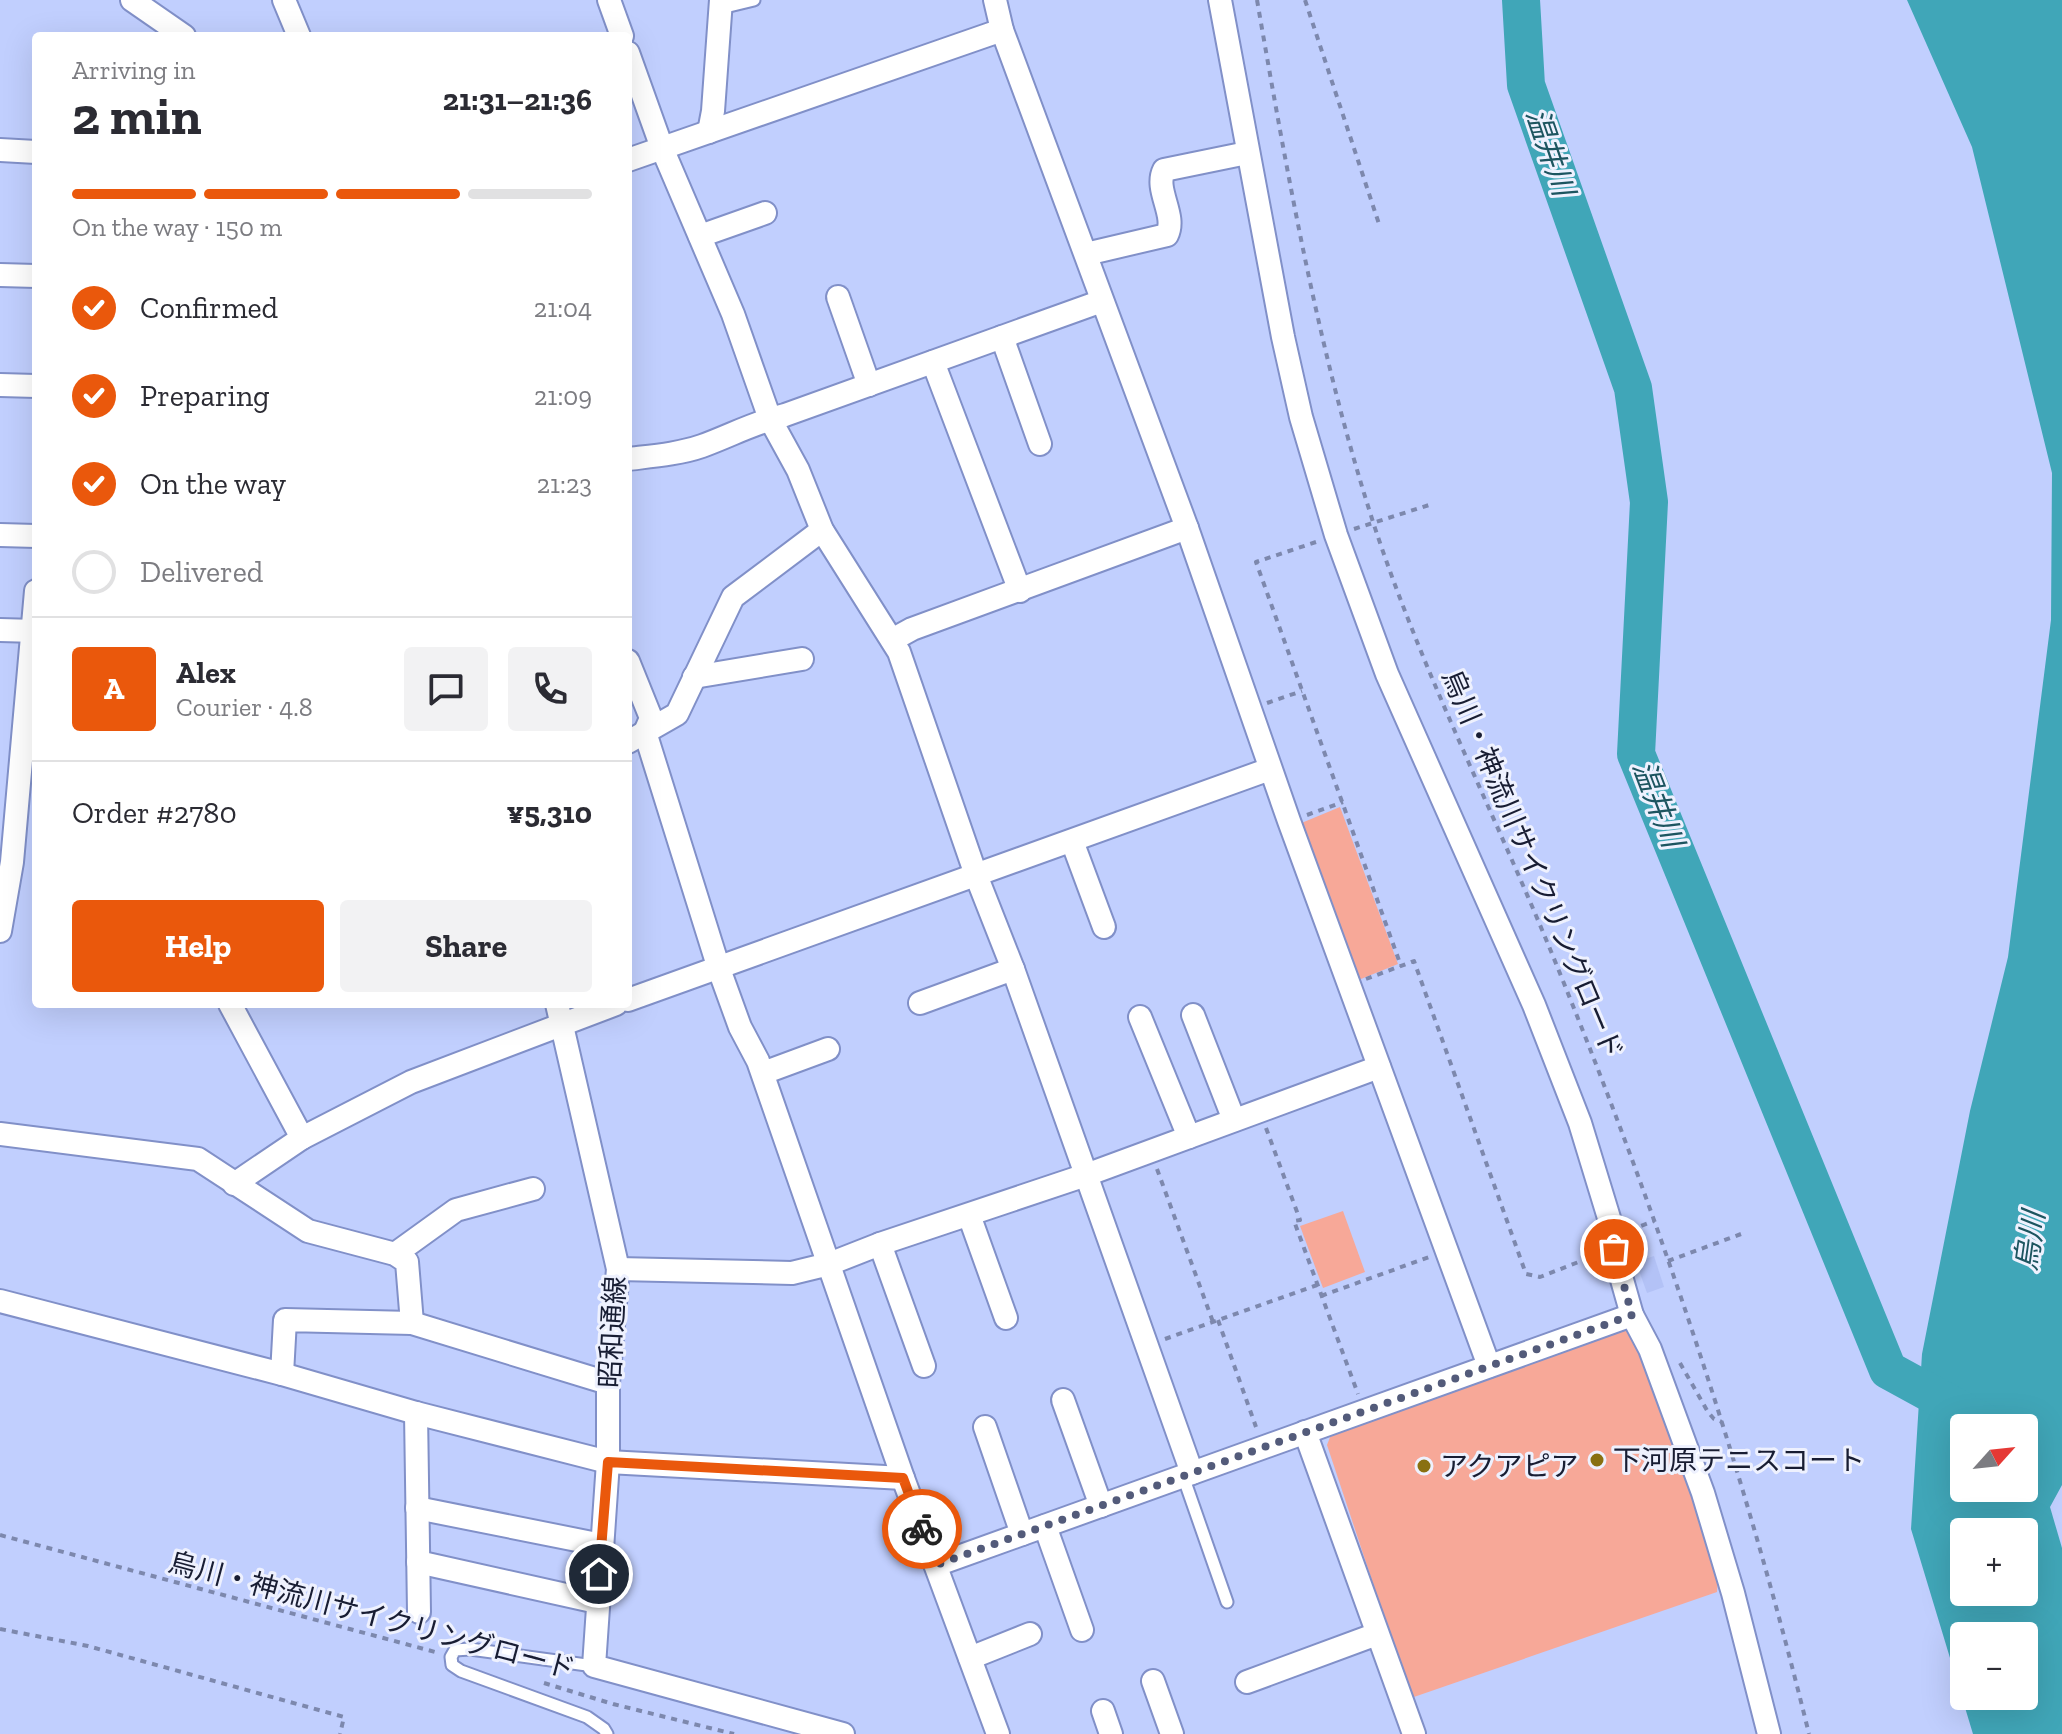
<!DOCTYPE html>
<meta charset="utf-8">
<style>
:root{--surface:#fff;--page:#f2f2f3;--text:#2b2b33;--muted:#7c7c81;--line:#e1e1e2;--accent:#ea580c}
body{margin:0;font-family:"Zilla Slab","Noto Sans JP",serif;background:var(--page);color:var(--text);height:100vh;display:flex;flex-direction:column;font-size:30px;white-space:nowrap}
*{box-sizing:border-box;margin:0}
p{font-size:26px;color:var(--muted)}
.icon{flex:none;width:44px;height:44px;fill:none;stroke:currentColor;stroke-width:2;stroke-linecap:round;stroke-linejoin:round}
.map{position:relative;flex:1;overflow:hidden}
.sheet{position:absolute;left:32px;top:32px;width:600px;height:976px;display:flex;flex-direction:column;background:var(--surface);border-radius:8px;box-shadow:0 8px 32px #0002}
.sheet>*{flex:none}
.needle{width:52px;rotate:63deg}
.fabs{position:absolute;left:1950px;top:1414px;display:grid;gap:16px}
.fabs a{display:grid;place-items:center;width:88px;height:88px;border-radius:8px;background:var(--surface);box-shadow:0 8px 32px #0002;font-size:40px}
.pin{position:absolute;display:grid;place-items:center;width:68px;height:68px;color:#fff;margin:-34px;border:4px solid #fff;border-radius:50%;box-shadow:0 2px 8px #0007}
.courier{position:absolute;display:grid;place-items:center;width:80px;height:80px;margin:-40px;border:6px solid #ea580c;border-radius:50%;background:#fff;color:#222;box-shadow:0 2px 10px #0007}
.headline em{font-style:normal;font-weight:800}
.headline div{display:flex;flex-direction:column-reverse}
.headline{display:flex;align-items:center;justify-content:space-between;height:136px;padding:0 40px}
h1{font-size:52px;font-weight:800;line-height:60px}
.bar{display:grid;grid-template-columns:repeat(4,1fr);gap:12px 8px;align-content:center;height:96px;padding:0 40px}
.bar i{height:10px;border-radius:6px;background:var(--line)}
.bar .current{background:var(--accent)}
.bar p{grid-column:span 4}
.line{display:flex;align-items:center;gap:20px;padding:0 40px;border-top:2px solid var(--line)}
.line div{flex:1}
.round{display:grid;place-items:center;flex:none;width:84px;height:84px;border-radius:8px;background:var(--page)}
ol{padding:0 40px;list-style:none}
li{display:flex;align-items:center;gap:24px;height:88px}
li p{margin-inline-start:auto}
li .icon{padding:8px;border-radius:50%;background:var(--accent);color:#fff;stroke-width:4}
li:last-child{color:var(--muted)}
li i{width:44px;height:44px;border:4px solid var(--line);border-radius:50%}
.action{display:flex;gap:16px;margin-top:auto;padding:16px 40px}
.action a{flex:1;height:92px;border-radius:8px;background:var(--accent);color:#fff;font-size:32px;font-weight:800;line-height:92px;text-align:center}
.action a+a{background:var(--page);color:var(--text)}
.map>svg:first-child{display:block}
.built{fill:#b3c2f6}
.green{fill:#f7a898}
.water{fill:#40a6b8;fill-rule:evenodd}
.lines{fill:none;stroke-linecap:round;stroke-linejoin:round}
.river{stroke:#40a6b8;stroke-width:38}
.service-casing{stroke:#8190c8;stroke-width:15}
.minor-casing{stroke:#8190c8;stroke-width:26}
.path{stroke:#7d88ad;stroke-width:4;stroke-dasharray:6 6;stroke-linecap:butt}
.service{stroke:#fff;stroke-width:11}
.minor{stroke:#fff;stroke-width:22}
.done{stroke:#535b7a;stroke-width:8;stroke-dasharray:0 14.4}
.route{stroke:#ea580c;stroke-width:10}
.poi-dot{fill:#897011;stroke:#eef1fe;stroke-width:3}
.labels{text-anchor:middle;stroke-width:6;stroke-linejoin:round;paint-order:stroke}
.street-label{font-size:28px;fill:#181d33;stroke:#eef1fe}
.poi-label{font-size:28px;fill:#181d33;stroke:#eef1fe;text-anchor:start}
.water-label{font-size:30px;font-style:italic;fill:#1d5560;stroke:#eef1fe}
</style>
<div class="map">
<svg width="2062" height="1734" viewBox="0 0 2062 1734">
<rect width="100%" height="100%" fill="#c1cffe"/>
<path class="built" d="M1654,1256L1664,1287L1647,1293L1636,1262Z"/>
<g class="green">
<path d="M1340,807L1398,964L1356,981L1299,824Z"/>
<path d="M1343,1211L1365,1272L1323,1288L1300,1226Z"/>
<path d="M1623,1329L1632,1335L1644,1352L1718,1578L1717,1592L1411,1698L1327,1445L1332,1432Z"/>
</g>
<path class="water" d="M1907,0H2062V1485L2050,1507L2062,1548V1734H1973L1911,1529L1922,1354L1970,1111L2008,957L2051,620L2052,473L1972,147ZM1964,1428H2024V1488H1964ZM1964,1532H2024V1592H1964ZM1964,1636H2024V1696H1964Z"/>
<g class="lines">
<path class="river" d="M1521,0L1526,85L1633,388L1649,502L1636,754L1888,1370L1994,1428"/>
<g class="service-casing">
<g id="service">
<path d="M721,8L754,0"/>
<path d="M1183,1476L1227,1602"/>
<path d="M594,1666L470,1649L455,1650L451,1657L452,1665L461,1671L587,1717L604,1729L607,1734"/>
</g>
</g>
<g class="minor-casing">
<g id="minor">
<path d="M132,0L184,36"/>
<path d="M284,0L299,36"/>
<path d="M609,0L622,36"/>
<path d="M995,0L1002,30L1187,528L1289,821L1489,1366"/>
<path d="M1220,0L1283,337L1301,417L1336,535L1387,674L1534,1005L1580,1123L1609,1218L1615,1255L1632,1315L1650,1349L1703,1493L1733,1593L1769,1734"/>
<path d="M628,53L662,148L733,314L770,419L798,470L822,530L899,652L976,875L1013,969L1192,1473"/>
<path d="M709,132L713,111L721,0"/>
<path d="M0,150L36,152"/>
<path d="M628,160L1002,30"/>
<path d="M700,236L765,213"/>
<path d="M1086,254L1167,235C1177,215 1154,190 1164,170L1247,153"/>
<path d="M0,275L36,276"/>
<path d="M838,297L869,385"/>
<path d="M1002,337L1040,444"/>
<path d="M933,362L1020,591"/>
<path d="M0,385L36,386"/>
<path d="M628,459C653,456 679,454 702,446C732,435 753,423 785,415L1102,301"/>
<path d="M0,535L36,536"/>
<path d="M0,630L36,631"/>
<path d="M892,640L912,629L1187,528"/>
<path d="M628,661L651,718L645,732L719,969L740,1027L758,1061L903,1478L998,1734"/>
<path d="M694,677L802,659"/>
<path d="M628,742L677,714L733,597L822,530"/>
<path d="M1072,841L1104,927"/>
<path d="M0,931L12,862L36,591"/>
<path d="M628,1000L1270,769"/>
<path d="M920,1003L1013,969"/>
<path d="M230,1004L302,1138"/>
<path d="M557,1004L618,1269L608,1383V1462L594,1666L843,1734"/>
<path d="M1193,1015L1234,1120"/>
<path d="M1140,1017L1189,1137"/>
<path d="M763,1073L828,1049"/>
<path d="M0,1134L198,1159L308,1231L395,1254L407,1262L412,1323"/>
<path d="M234,1184L302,1138L411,1082L616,1004"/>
<path d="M969,1215L1006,1318"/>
<path d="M880,1244L924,1366"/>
<path d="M395,1254L456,1210L533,1189"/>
<path d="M618,1269L792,1273L829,1264L880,1244L1086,1175L1379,1067"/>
<path d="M0,1301L282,1374L416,1413L608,1462L903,1478"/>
<path d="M282,1374L285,1320L412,1323L608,1383"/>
<path d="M1063,1400L1101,1506"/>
<path d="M416,1413L419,1612"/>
<path d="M985,1427L1022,1534"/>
<path d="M1305,1432L1414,1734"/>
<path d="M417,1508L602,1545"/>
<path d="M1045,1526L1082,1630"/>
<path d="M418,1562L597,1602"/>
<path d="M936,1565L1632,1315"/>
<path d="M970,1658L1030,1634"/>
<path d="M1153,1681L1172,1734"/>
<path d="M1247,1682L1377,1634"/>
<path d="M1103,1711L1111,1734"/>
</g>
</g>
<g class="path">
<path d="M1257,0C1288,178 1319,356 1375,528C1426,682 1501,826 1561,976C1661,1223 1746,1476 1809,1734"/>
<path d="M1305,0L1380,227"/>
<path d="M1354,529L1429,505"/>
<path d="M1316,542L1256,562L1401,966"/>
<path d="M1267,703L1302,691"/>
<path d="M1307,815L1343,802"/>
<path d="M1366,979L1414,961L1526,1274L1540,1277L1594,1256"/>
<path d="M1266,1128L1300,1220L1294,1221L1358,1394"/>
<path d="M1157,1169L1213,1322"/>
<path d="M1630,1230L1654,1221"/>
<path d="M1668,1261L1741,1234"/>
<path d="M1321,1296L1429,1257"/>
<path d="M1218,1320L1256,1427"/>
<path d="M1165,1339L1317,1285"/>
<path d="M1680,1363L1708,1412L1714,1419L1722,1422"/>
<path d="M0,1535L439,1653"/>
<path d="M0,1629L88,1646L344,1717L340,1734"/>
<path d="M544,1683L613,1704L734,1734"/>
</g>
<use href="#service" class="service"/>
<use href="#minor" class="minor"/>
</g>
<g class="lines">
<path class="done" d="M922,1529L936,1565L1632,1315L1614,1249"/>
<path class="route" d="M599,1574L608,1462L903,1478L922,1529"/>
</g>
<g class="poi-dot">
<circle cx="1597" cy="1460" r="8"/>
<circle cx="1424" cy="1466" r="8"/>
</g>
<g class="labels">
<g class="street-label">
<text transform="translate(1533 864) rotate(67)" y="10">烏川・神流川サイクリングロード</text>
<text transform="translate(612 1332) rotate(-87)" y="10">昭和通線</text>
<text transform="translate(372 1615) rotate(15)" y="10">烏川・神流川サイクリングロード</text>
</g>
<g class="poi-label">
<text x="1613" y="1470">下河原テニスコート</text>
<text x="1440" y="1476">アクアピア</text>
</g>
<g class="water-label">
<text transform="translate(1550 152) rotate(71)" y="10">温井川</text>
<text transform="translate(1658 804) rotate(69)" y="10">温井川</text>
<text transform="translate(2030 1241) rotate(-82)" y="10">烏川</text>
</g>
</g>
</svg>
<div class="fabs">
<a><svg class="needle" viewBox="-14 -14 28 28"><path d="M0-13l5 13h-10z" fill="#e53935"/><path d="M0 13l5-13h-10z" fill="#7c7c81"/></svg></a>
<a>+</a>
<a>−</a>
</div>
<div class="pin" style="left:1614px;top:1249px;background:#ea580c"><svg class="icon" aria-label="bag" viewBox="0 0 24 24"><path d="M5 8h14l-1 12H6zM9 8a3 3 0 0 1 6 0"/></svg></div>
<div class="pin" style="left:599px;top:1574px;background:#1f2937"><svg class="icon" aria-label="home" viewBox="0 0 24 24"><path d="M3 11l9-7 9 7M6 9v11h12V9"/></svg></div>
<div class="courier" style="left:922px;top:1529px"><svg class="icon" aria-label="bike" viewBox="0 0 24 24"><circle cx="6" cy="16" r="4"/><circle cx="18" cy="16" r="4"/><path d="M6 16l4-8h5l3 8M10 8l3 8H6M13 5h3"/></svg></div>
<section class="sheet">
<div class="headline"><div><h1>2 min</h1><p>Arriving in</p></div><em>21:31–21:36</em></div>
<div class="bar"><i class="current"></i><i class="current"></i><i class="current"></i><i></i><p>On the way · 150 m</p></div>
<ol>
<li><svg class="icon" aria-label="check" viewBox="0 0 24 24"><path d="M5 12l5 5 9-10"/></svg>Confirmed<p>21:04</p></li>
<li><svg class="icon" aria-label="check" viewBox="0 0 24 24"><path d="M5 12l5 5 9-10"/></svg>Preparing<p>21:09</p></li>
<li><svg class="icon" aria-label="check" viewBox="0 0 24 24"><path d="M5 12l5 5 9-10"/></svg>On the way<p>21:23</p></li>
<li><i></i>Delivered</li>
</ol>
<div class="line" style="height:144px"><b class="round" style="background:var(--accent);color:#fff">A</b><div><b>Alex</b><p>Courier · 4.8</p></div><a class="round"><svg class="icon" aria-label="chat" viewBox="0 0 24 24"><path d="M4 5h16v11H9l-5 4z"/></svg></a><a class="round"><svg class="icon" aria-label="phone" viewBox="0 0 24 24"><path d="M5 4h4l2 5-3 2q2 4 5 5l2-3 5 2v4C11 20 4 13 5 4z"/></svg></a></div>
<div class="line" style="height:104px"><div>Order #2780</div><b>¥5,310</b></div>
<div class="action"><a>Help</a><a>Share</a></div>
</section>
</div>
